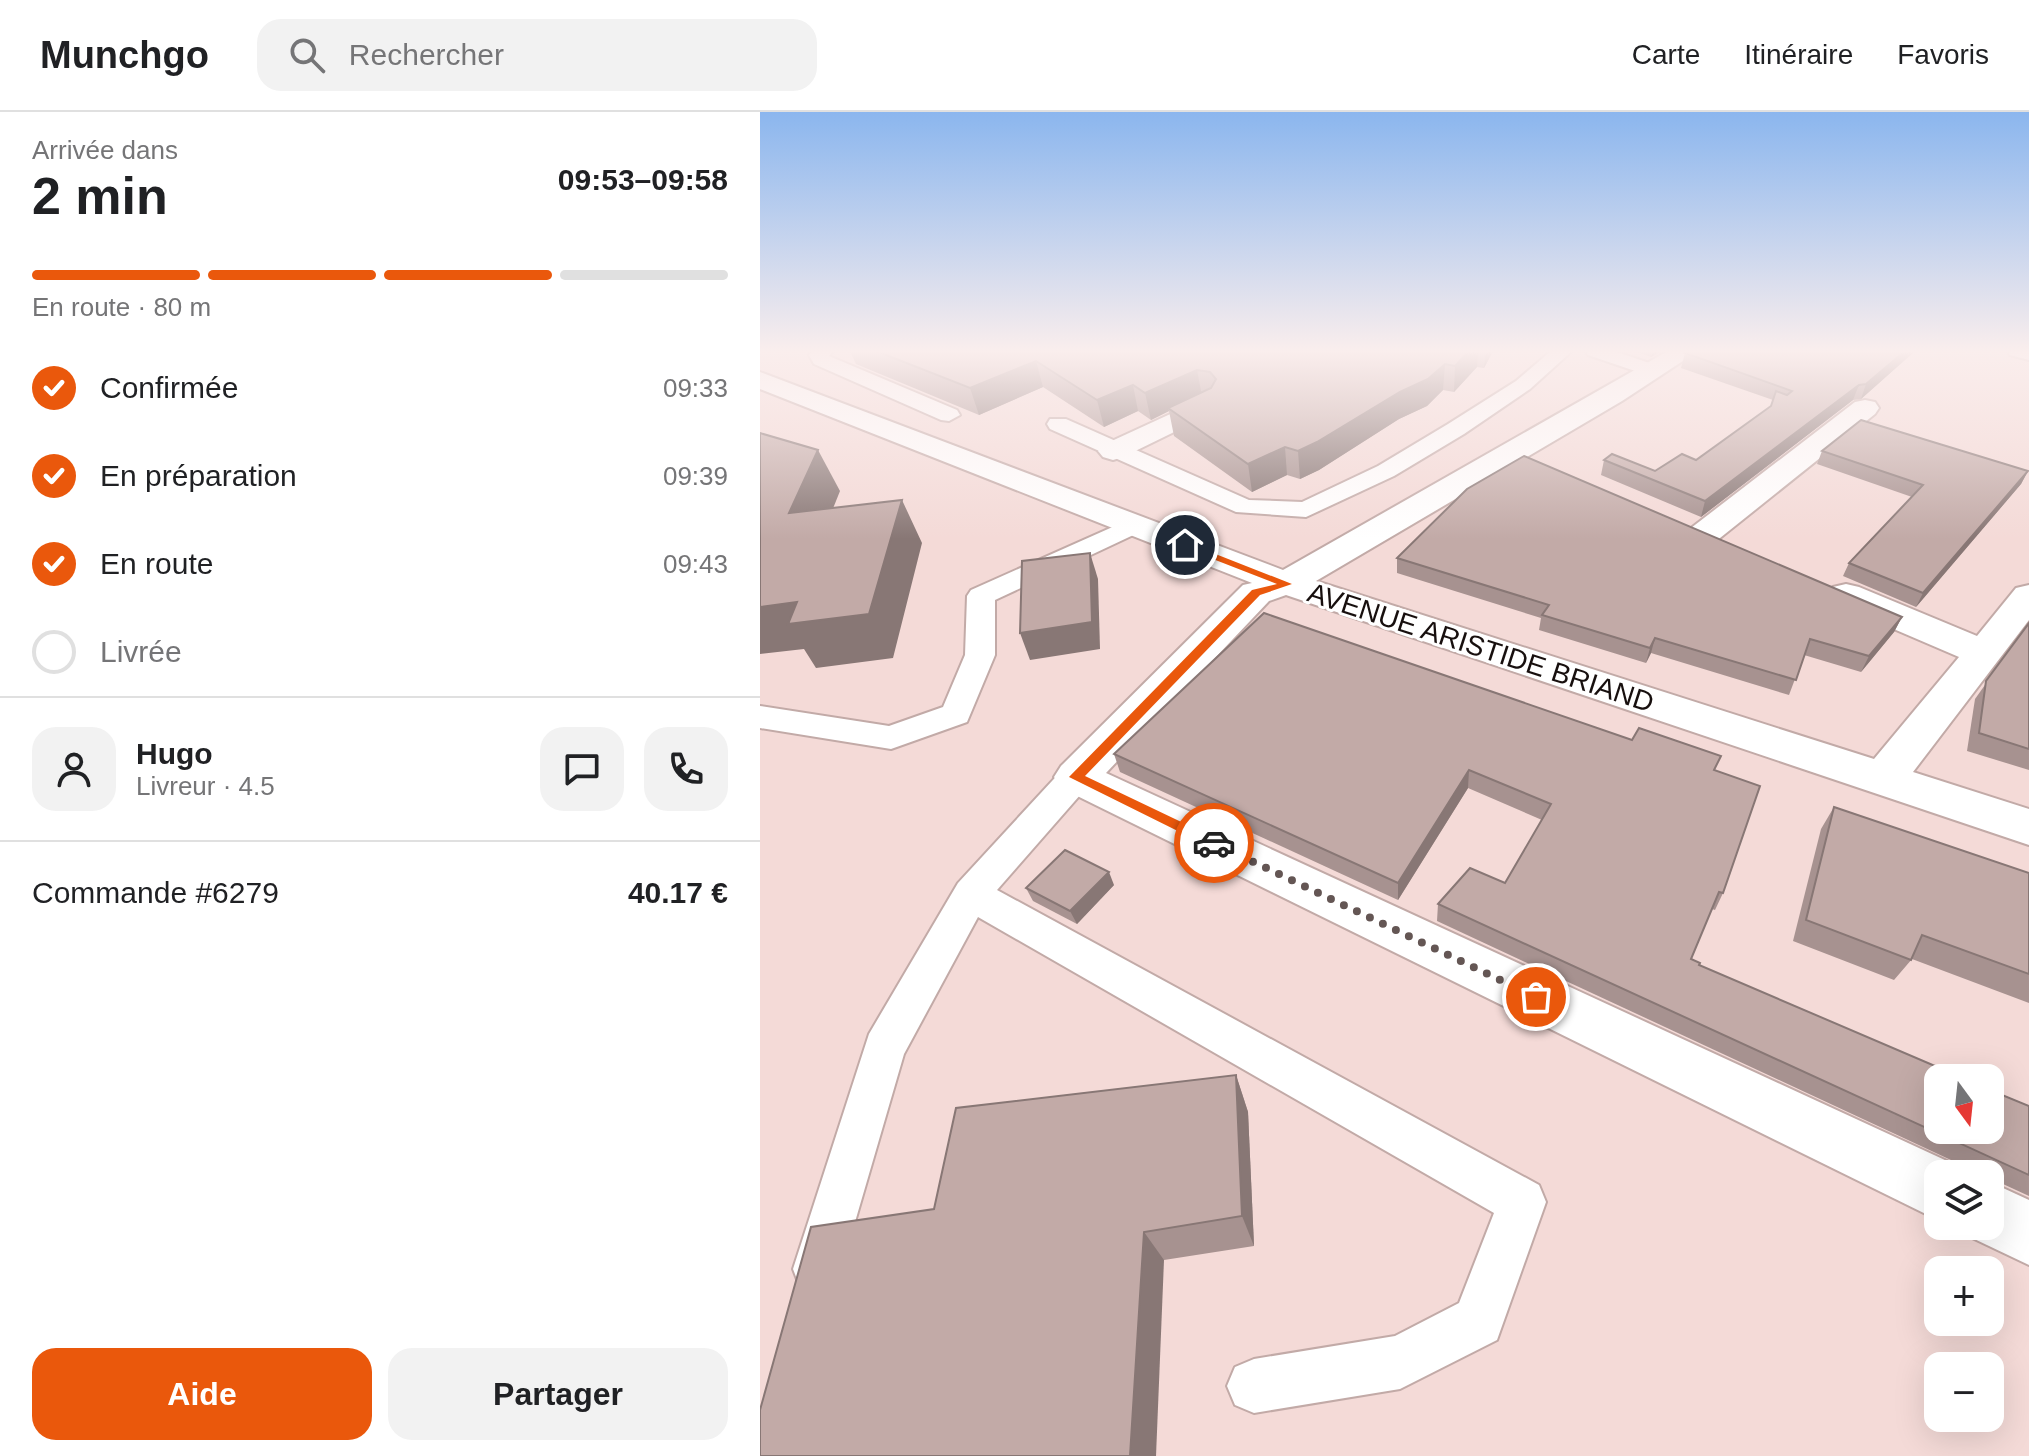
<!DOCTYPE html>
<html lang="fr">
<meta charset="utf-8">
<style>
:root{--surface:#fff;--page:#f2f2f2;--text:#202124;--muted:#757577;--line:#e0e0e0;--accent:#ea580c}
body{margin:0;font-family:Helvetica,sans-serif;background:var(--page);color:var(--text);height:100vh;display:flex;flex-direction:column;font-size:30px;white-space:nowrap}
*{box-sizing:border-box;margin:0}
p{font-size:26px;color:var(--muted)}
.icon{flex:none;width:44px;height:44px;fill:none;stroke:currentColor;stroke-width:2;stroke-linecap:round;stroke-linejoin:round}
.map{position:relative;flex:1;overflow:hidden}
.panel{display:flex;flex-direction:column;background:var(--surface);width:760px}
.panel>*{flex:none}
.needle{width:52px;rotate:165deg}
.fabs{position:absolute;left:1164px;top:952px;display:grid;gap:16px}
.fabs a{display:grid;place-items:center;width:80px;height:80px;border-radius:16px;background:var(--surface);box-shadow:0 8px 32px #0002;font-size:40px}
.pin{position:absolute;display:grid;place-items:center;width:68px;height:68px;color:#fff;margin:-34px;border:4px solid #fff;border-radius:50%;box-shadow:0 2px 8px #0007}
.courier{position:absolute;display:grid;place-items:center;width:80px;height:80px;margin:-40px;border:6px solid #ea580c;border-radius:50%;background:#fff;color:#222;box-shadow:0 2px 10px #0007}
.summary em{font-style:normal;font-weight:800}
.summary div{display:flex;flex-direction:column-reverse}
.summary{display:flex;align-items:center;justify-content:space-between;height:136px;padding:0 32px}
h1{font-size:52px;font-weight:800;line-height:60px}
.bar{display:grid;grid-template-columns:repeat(4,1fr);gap:12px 8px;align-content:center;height:96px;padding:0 32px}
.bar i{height:10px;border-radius:6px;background:var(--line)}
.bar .selected{background:var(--accent)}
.bar p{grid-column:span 4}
.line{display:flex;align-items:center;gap:20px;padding:0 32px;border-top:2px solid var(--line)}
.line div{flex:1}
.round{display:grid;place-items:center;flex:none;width:84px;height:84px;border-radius:24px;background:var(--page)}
ol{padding:0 32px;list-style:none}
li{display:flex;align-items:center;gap:24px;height:88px}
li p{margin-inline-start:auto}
li .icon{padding:8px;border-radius:50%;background:var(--accent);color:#fff;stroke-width:4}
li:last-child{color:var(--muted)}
li i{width:44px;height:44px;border:4px solid var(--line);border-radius:50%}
.action{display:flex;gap:16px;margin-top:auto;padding:16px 32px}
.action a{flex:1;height:92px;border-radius:24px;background:var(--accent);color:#fff;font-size:32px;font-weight:800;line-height:92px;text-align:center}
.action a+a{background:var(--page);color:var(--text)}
header{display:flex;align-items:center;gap:48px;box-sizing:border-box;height:112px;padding:0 40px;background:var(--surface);border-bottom:2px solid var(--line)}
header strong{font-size:38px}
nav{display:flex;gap:44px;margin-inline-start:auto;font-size:28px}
.search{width:560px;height:72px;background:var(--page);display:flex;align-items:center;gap:20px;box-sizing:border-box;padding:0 28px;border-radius:24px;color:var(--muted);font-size:30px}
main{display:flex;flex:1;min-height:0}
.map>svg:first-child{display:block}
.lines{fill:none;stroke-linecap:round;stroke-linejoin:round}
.service-casing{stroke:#c2aaa7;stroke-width:4}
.minor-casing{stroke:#c2aaa7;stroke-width:4}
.service{fill:#fff;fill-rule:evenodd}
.minor{fill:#fff;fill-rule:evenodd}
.wall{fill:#a79290}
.shaded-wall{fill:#887775}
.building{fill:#c2aaa7;stroke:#887775;stroke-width:2}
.route{fill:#ea580c}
.done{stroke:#645654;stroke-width:8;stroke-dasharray:0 14.4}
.labels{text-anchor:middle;stroke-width:6;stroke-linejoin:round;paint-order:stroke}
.street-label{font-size:28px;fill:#170f0e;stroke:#fff}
</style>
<header>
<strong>Munchgo</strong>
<div class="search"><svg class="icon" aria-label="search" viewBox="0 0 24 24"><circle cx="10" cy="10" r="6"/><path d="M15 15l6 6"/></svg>Rechercher</div>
<nav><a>Carte</a><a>Itinéraire</a><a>Favoris</a></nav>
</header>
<main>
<section class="panel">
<div class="summary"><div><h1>2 min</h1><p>Arrivée dans</p></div><em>09:53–09:58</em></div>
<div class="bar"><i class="selected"></i><i class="selected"></i><i class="selected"></i><i></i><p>En route · 80 m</p></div>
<ol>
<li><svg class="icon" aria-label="check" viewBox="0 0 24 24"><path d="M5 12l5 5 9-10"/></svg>Confirmée<p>09:33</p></li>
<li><svg class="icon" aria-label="check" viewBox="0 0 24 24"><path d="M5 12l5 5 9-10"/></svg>En préparation<p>09:39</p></li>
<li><svg class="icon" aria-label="check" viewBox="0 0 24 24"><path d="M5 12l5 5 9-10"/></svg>En route<p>09:43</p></li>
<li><i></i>Livrée</li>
</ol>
<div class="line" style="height:144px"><a class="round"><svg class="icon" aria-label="person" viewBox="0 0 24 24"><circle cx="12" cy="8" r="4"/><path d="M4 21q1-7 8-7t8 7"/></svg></a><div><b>Hugo</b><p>Livreur · 4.5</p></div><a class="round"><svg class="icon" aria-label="chat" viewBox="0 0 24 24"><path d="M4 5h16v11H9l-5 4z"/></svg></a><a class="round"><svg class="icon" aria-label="phone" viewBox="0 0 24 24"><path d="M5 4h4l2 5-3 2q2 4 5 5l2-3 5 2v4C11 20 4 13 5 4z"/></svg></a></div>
<div class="line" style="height:104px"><div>Commande #6279</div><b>40.17 €</b></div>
<div class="action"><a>Aide</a><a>Partager</a></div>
</section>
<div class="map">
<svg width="1269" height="1344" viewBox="0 0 1269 1344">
<rect width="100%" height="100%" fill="#f4dad7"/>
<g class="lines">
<g class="service-casing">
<g id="service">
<path d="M52,239H73L69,244L197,298L200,303L189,309L181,308L54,252L49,243Z"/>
<path d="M791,239H812L770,277L704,322L634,364L546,405L476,400L290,317L287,312L290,307H306L489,388L542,390L618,354L688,312L756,269Z"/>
<path d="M826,239H854L901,255L904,259L901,263H887L828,243Z"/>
<path d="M1248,239H1269V248L1250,243Z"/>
<path d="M375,405L384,408L388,413L384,418L235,488V543L207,610L131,637L0,616V594L129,614L183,595L205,543L207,484L211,478Z"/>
<path d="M316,653L328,656L333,665L328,674L237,778L779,1073L786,1090L737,1228L640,1277L494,1301L475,1293L467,1274L475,1255L494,1247L635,1224L699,1191L734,1101L218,805L144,942L76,1175L58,1182L40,1175L33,1157L109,922L198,771L304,656Z"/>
</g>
</g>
<g class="minor-casing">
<g id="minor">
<path d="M908,239H938L862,289L556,469L1114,647L1199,545L1073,491L1068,483L1073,475L1086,472L1099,475L1217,524L1256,476L1269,473V508L1153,660L1269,697V733L526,483L509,489L346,661L1200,1055L1203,1062H1178V1108L301,676L294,665L301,654L483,473L492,471L0,277V260L523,458Z"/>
<path d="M443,287L453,289L457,295L453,301L363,345L353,348L343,345L338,339L343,333Z"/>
<path d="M1105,288L1115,290L1119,296L1115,302L955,430L943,433L931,430L927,423L931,416L1095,290Z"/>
<path d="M1230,1070L1269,1088V1153L1208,1124L1203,1114H1230Z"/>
</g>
</g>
<use href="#service" class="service"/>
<use href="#minor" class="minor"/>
</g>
<g class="wall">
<path d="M90,239H733L724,256L717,255L694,280L683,278L667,294L639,307L559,358L540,367L527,363L492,380L414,324L409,299L391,308L378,299L344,315L283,275L219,303L96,252Z"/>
<path d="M875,239H902L891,245Z"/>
<path d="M928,239H1155L1101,287L1093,288L941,405L841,363L844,348L895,359L936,348L1011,294L1013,288L921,256L925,241Z"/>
<path d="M1062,339L1268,359L1261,372L1156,495L1083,464L1089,451L1152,385L1057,352Z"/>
<path d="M637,446L1142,505L1134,520L1101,560L1044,543L1029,583L891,541L886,551L779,518L781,506L637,461Z"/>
<path d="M1269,511V658L1207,639L1215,587Z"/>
<path d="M354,642L955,658L963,781L955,798L952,797L931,847L939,853L1269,994V1084L1230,1066V1062H1221L677,809L678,792L745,771L782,708L708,676L638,788L360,660Z"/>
<path d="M1074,695L1269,761V891L1152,847L1134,868L1033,829L1061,717Z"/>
<path d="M354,773L317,812L273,789L266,776Z"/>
<path d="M476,963L488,1000L494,1134L404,1148L174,1097Z"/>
</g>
<g class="shaded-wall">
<path d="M709,239H718L717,255L694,280L695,254Z"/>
<path d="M726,239H733L724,256Z"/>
<path d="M893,239H902L891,245Z"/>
<path d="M1145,239H1155L1101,287L1106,272Z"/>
<path d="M276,249L283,275L219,303L210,276Z"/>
<path d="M685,252L683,278L667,294L639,307L559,358L540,367L538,339Z"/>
<path d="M437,258L442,284L408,296L409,299L391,308L385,281Z"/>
<path d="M373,273L378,299L344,315L337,288Z"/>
<path d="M1099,273L1093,288L941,405L945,389Z"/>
<path d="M525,335L527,363L492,380L488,352Z"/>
<path d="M58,338L80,379L54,444L29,401Z"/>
<path d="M1268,359L1261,372L1156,495L1163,481Z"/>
<path d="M142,388L162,431L133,546L56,556L44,537L0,542V495L37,490Z"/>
<path d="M330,441L338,467L340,537L270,548L260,521Z"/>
<path d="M1142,505L1134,520L1101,560L1109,544Z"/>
<path d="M895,526L891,541L886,551L890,536Z"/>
<path d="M709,658L708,676L638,788V771Z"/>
<path d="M349,760L354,773L317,812L310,799Z"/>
<path d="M476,963L488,1000L494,1134L482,1104Z"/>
<path d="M384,1120L404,1148L396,1344H370Z"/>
</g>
<g class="building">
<path d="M116,239H709L695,254L685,252L668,267L640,280L557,330L538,339L525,335L488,352L408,296L451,276L456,267L450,260L437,258L385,281L373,273L337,288L276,249L210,276Z"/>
<path d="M928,239H1145L1106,272L1099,273L945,389L844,348L852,342L895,359L922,342L936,348L1011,294L1016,279L1027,283L1032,279L925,241Z"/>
<path d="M1101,308L1268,359L1163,481L1089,451L1163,373L1062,339Z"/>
<path d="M0,321L58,338L29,401L142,388L109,502L28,512L37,490L0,495Z"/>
<path d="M764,344L1142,505L1109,544L1050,527L1036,568L895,526L890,536L782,503L789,493L637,446L707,377Z"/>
<path d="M330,441L332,510L260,521L262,449Z"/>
<path d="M504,501L872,628L879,616L961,644L954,658L1000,674L963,781L959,780L931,847L940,851L939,853L1203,966H1178V1018H1230V978L1269,994V1063L678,792L710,756L745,771L791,692L709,658L638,771L354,642Z"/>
<path d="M1269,511V637L1219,621L1226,569Z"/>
<path d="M1074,695L1269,761V862L1162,823L1151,848L1046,808Z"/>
<path d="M305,738L349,760L310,799L266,776Z"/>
<path d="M476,963L482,1104L384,1120L370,1344H0V1298L51,1115L174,1097L196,996Z"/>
</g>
<linearGradient id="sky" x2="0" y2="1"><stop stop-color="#8bb6ee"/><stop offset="0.56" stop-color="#faeeed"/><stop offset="1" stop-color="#faeeed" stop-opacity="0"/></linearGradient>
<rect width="1269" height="427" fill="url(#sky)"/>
<path class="route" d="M425,430L532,472L500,483L325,664L459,728V735L454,737L309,665L492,478L517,472L422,435Z"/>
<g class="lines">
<path class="done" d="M454,731L776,885"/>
</g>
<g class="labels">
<g class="street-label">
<text transform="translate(721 535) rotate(18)" y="10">AVENUE ARISTIDE BRIAND</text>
</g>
</g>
</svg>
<div class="fabs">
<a><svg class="needle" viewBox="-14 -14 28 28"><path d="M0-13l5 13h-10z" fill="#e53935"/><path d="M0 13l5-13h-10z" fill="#757577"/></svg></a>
<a><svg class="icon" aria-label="layers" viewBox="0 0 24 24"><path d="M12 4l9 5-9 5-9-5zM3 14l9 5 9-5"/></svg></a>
<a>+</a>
<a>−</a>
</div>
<div class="pin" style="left:776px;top:885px;background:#ea580c"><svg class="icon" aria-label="bag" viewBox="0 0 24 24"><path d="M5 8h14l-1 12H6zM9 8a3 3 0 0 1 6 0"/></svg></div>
<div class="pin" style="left:425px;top:433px;background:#1f2937"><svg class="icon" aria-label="home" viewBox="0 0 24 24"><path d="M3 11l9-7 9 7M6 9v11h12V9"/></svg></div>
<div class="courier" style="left:454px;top:731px"><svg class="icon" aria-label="car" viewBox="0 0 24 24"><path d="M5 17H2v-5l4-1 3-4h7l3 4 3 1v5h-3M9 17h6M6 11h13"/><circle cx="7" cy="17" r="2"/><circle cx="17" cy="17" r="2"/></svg></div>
</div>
</main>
